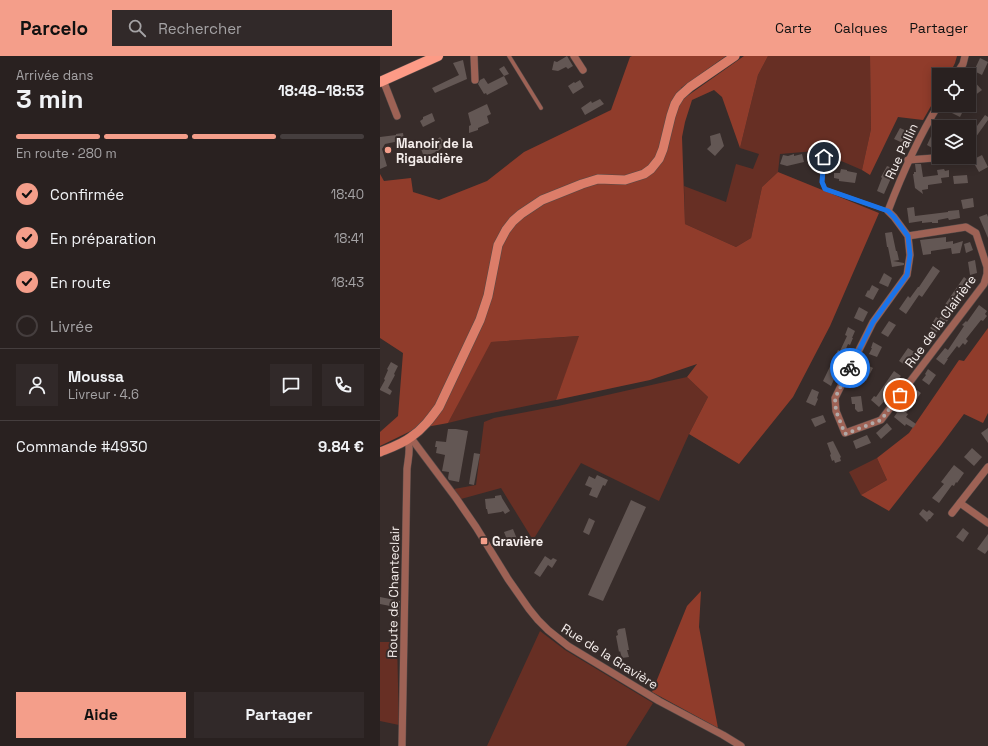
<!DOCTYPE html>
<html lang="fr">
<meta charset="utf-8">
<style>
:root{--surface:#292120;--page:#312929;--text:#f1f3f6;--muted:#a5a3a5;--line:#453e3e;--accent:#f49e8a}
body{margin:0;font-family:"Space Grotesk",sans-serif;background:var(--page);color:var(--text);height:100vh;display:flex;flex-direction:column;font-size:15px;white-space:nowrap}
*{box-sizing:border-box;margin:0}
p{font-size:13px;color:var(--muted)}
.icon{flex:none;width:22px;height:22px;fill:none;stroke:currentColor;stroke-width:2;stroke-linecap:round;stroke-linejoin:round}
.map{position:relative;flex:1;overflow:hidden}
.panel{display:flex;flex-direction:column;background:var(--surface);width:380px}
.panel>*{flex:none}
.controls{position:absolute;left:552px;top:12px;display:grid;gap:8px}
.controls a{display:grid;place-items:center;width:44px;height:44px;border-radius:0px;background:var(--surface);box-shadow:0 2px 10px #0003,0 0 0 1px var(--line);font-size:20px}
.pin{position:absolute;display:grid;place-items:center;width:34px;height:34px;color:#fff;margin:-17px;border:2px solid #fff;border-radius:50%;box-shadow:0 1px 4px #0007}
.courier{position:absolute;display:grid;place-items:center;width:40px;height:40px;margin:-20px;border:3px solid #1a73e8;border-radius:50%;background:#fff;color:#222;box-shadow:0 1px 5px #0007}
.overview em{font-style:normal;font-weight:800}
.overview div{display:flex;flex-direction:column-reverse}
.overview{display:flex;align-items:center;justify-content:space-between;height:68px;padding:0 16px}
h1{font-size:26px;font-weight:800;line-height:30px}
.bar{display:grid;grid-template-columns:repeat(4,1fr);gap:6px 4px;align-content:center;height:48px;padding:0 16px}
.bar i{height:5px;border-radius:3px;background:var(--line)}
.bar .current{background:var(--accent)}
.bar p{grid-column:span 4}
.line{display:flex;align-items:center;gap:10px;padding:0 16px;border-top:1px solid var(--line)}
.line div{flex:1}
.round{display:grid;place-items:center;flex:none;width:42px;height:42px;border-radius:0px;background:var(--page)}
ol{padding:0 16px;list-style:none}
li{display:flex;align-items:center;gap:12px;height:44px}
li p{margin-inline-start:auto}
li .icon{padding:4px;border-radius:50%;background:var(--accent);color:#111;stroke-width:4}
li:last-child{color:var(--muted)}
li i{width:22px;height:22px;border:2px solid var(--line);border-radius:50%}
.action{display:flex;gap:8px;margin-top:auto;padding:8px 16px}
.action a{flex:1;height:46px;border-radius:0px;background:var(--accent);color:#111;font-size:16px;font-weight:800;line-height:46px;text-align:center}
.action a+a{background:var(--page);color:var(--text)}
header{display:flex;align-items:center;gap:24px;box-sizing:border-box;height:56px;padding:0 20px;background:var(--accent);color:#111}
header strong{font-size:19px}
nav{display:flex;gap:22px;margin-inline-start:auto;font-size:14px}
.search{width:280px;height:36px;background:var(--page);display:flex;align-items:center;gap:10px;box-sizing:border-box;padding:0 14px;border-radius:0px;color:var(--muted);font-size:15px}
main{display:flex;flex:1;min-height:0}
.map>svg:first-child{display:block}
.green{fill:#672f24}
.forest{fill:#903c2b}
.building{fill:#635754}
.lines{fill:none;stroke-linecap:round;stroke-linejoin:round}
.lane-casing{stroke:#554b49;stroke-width:4.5}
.street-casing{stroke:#554b49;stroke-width:8}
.secondary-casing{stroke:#554b49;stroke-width:10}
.primary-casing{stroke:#554b49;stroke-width:11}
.lane{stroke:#9e6255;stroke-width:3.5}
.street{stroke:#9e6255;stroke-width:7}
.secondary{stroke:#dc7d69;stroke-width:9}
.primary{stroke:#fd9b86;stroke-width:10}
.done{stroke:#b2a9a7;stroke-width:4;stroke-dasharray:0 7.2}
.route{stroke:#1a73e8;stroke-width:5}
.poi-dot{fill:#f49e8a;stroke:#372c2a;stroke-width:1.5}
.labels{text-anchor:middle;stroke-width:4;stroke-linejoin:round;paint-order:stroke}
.poi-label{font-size:13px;font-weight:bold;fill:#f4edeb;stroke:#372c2a;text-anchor:start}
.street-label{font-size:13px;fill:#f4edeb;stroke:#372c2a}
</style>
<header>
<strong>Parcelo</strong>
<div class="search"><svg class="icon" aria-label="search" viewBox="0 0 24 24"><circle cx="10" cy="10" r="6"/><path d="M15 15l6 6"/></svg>Rechercher</div>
<nav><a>Carte</a><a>Calques</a><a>Partager</a></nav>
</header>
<main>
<section class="panel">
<div class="overview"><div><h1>3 min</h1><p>Arrivée dans</p></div><em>18:48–18:53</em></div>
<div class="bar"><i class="current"></i><i class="current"></i><i class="current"></i><i></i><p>En route · 280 m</p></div>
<ol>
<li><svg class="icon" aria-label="check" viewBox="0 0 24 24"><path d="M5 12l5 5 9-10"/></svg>Confirmée<p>18:40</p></li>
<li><svg class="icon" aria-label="check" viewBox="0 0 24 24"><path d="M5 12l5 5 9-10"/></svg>En préparation<p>18:41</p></li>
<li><svg class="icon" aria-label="check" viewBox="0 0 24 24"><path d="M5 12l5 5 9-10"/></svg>En route<p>18:43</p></li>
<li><i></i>Livrée</li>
</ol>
<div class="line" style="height:72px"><a class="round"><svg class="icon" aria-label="person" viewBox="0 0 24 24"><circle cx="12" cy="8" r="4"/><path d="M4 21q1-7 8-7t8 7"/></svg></a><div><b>Moussa</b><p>Livreur · 4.6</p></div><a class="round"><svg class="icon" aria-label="chat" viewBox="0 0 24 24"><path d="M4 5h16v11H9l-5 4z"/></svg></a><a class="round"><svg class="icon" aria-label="phone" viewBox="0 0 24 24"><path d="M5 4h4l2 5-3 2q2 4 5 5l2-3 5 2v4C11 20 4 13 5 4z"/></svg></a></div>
<div class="line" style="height:52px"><div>Commande #4930</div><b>9.84 €</b></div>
<div class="action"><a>Aide</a><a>Partager</a></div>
</section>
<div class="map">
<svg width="608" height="690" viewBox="0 0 608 690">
<rect width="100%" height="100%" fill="#372c2a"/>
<g class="green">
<path d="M388,0H490L491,73L482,114L459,104L456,94L435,95L400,98L398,116L382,131L371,182L356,191L305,168L304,130L346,146L356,108L373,113L379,98L360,92L378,19Z"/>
<path d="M200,280L176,344L92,361L68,367L110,286Z"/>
<path d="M307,321L328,341L309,378L279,445L201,407L153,484L121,432L81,443L74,433L96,429L104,366L114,362L178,350Z"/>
<path d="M497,402L507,424L481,439L469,416Z"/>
<path d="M160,575L185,594L273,647L246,690H107Z"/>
<path d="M0,586H17L19,669L0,665Z"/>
</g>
<g class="forest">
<path d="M252,0H346L301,32L303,43L364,0H388L378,19L360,92L342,41L334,34L312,44L305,66L302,81L305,168L356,191L371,182L382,131L398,116L499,157L450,270L413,341L359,408L309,378L328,341L307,321L317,308L270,324L176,344L199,280L111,286L68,367L35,373L0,390V376L18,360L23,297L0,282V118L4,125L31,122L33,136L59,144L107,125L144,96L231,54L250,1Z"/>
<path d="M490,0H577L575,7L569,19H559V36L543,64L518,61L490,119L482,114L491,73Z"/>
<path d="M608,272V357L603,367L584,358L561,389L509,455L481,439L507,424L497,402L529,377L579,304L584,305Z"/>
<path d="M321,535L319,571L338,672L272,636L307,550Z"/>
</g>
<g class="building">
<path d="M187,0L193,10L188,13L186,11L178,15L172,14L174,5L177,6Z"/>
<path d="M600,2L608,6L602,19L594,15Z"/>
<path d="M83,4L87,23L55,37L52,32L79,19L73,7Z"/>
<path d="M124,10L129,18L124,20L128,28L107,39L106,37L104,38L98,28L100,24L104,22L108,28L124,20L119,13Z"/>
<path d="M592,23L602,34L594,40L589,34V26Z"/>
<path d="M200,24L204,31L193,38L188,30L194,26L195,27Z"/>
<path d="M220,43L224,48L205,59L201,52L211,45L212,47Z"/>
<path d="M107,48L111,58L107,60L109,67L98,72V74L89,77V70L91,69L88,57Z"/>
<path d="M576,49H586L580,61L572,57Z"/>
<path d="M52,57L55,65L43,71L40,65L43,63V61Z"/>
<path d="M605,59L608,61V64L593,85L589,82V75L594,68L597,70Z"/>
<path d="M520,72L529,76L523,87L514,83Z"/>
<path d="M553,76L559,79V84L554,93L547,89Z"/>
<path d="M23,77L24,84L5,88L2,93L7,110L0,113V81L16,79V78Z"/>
<path d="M340,77L344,90L335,100L327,93L331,89L330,80Z"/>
<path d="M60,81L66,88L58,95L44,101L41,93L53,87Z"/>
<path d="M414,98V100L422,98L424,106L407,110L400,108L403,99L408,100Z"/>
<path d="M602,99L608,111L599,116L595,109H597L594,103Z"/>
<path d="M535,108H541L543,121L558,119L557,114L564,113L565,115L569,114V121L561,122L562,127L548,129V133L542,134L543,138L535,132L533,118H534V116H536Z"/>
<path d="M507,110L515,113L504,138L497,135L502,122L501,121Z"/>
<path d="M461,113L467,114V115L477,117L475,127L459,125V123L454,122V117H460Z"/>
<path d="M587,119L588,127L574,128L573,120Z"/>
<path d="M593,142L594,151L583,153L581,144Z"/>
<path d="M534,151L535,160L568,156V155L579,154L580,162L569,164L568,162L558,164V167H552V166L542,167V165L529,167L527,152Z"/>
<path d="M607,158L608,161V182L599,161Z"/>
<path d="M512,176L516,195H517L519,204L513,205L524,207V209L512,211L508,191H507L505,177Z"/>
<path d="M566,181V186L573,185V188L583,185L580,197L572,198L571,192L551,195V198L543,199L540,184Z"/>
<path d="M590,186L593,194L586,197L584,188Z"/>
<path d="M595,204L597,217L590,219L588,206Z"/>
<path d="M553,210L560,215L542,241L539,239L526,258L519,253L528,240L530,242L538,231H539Z"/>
<path d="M504,217L512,222L508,231L499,227Z"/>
<path d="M584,221L590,226L588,229H590L568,260L570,261L562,273L560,272L556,277L550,272L554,267L553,266L556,261L559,263L566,252L564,250Z"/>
<path d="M492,229L499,233L493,244L485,240L488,234L489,235Z"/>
<path d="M599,249L607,255L605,258L607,260L603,265L601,264L586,283L588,285L585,289L583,287L579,292L577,290L567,303H568L564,309L556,303L565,292L568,294L584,270L582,269L586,265L587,266Z"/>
<path d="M479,251L488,256L483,266L474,262Z"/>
<path d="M509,265L516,269L508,281L501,277Z"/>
<path d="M468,271L475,275L472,282H473L470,289L468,288L461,304L462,305L451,330L443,325L458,294L460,295L467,280L465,279Z"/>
<path d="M493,286L502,291L497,301L489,298L492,292H491Z"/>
<path d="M528,292L536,297L532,302L531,301L525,309L519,305Z"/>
<path d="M11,306L18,310L14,318L15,319L8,332L12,335L10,339L0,334V333L5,324L4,323L8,314L7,313Z"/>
<path d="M485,308L493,312L486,325L479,321Z"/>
<path d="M548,313L556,319L549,329L542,324L546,319L545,318Z"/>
<path d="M514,315L521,320L506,338L508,339L505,342L506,343L499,351L491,344L494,340L496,341Z"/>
<path d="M534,332L541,337L526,357L528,358L526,361L536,368L533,372L526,368L525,370L514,361Z"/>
<path d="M432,333L439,336L437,342L438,343L435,350L426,346Z"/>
<path d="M481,340L483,355L478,356L475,353V348H472L471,341Z"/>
<path d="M443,359L446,366L435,371L431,363Z"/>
<path d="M507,367L512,373L501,383L496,377Z"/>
<path d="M608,372V387L601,377Z"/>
<path d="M68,373H76L88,375L79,426L69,424L68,422L69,416L62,415L65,399L56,397L57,391H55L56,385L66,386Z"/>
<path d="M487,379L491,387L476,393L473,385Z"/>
<path d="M453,385L461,401L460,402L461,405L455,407L454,404L452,405L450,399L451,398L447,387Z"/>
<path d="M592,392L602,401L594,410L584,401Z"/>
<path d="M94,397L100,398L94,429L89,428Z"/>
<path d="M574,409L584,417L577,427L576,426L574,430L572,429L559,447L552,442L564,428L561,426Z"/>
<path d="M217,419L228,424L225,430L223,429L217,442L209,439L212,432L205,429L209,420L215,423Z"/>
<path d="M121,439L122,442L130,455L125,458L123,455L121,456L108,458L107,453H106L105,443L115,442V440Z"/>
<path d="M251,444L266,451L223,545L208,539Z"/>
<path d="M543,453L547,456L549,454L554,458L550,463H549L547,466L539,458Z"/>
<path d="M209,462L215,465L209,479L203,476Z"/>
<path d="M583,472L589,477L583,486L576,481Z"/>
<path d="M133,473L137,483L128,486L124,476Z"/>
<path d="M608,478V494L605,498L597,493Z"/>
<path d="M165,500L171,504L173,502L177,504L172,512L168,509L160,521L154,517Z"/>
<path d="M0,541L20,545L19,561H14L15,551L0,548Z"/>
<path d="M245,572L249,594H247L249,601L242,602L240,595L239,596L236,580L238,579L237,575L239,573Z"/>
</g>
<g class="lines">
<g class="lane-casing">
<g id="lane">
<path d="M129,0L161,52"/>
<path d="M444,101L442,126L445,133L508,155"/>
</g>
</g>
<g class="street-casing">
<g id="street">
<path d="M94,0L95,24"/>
<path d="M194,0L203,14"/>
<path d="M576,19L583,8L585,0"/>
<path d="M3,24L17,60"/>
<path d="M528,104L567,101"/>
<path d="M528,180L530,199L527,219L493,266L455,342L456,355L465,377L501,364L604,228L607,218V211L596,177L586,171L528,180L514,161L508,155C522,118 538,82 559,48"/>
<path d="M31,382L76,442L96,471L128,523L149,553L158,564L168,574L188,590L279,645L343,679L361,690"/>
<path d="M580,447L608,467"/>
<path d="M572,457L608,411"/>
<path d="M22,690L27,413C28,403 31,393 28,384"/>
</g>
</g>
<g class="secondary-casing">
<path id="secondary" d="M0,396C10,392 22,388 31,381C43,373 51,362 59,351L100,264L108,240L118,189L126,174L133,165L141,158L162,144L202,128L218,123L245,124L264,118L271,113L279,103L283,93L291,60L295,48L300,40L310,31L355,0"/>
</g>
<g class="primary-casing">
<path id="primary" d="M0,26L58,0"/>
</g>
<use href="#lane" class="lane"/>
<use href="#street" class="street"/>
<use href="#secondary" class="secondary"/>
<use href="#primary" class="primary"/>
</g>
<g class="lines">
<path class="done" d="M470,312L455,342L456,355L465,378L501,364L520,339"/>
<path class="route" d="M444,101L442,126L445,133L508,155L514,161L528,180L530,199L527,219L493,266L470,312"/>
</g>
<g class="poi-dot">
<circle cx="8" cy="94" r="4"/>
<rect x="100" y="481" width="8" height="8" rx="2"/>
</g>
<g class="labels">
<g class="poi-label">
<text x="16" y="92">Manoir de la<tspan x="16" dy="15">Rigaudière</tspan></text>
<text x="112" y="490">Gravière</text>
</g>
<g class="street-label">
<text transform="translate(521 95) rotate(-65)" y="5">Rue Pallin</text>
<text transform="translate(560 265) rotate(-54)" y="5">Rue de la Clairière</text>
<text transform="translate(13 536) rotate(-89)" y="5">Route de Chanteclair</text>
<text transform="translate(230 600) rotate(32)" y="5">Rue de la Gravière</text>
</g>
</g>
</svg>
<div class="controls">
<a><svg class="icon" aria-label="locate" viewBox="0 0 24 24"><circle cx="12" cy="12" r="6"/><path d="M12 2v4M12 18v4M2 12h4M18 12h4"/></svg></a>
<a><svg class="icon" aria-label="layers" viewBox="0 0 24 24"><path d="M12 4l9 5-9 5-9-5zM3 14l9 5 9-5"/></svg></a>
</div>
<div class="pin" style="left:520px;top:339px;background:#ea580c"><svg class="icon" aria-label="bag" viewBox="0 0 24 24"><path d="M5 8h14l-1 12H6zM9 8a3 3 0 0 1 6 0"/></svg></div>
<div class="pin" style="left:444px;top:101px;background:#1f2937"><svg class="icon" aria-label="home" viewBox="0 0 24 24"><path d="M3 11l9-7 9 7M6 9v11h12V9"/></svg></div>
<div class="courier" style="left:470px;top:312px"><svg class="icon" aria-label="bike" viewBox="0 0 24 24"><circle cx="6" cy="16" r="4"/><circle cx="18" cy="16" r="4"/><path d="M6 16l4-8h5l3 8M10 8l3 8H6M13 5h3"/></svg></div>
</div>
</main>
